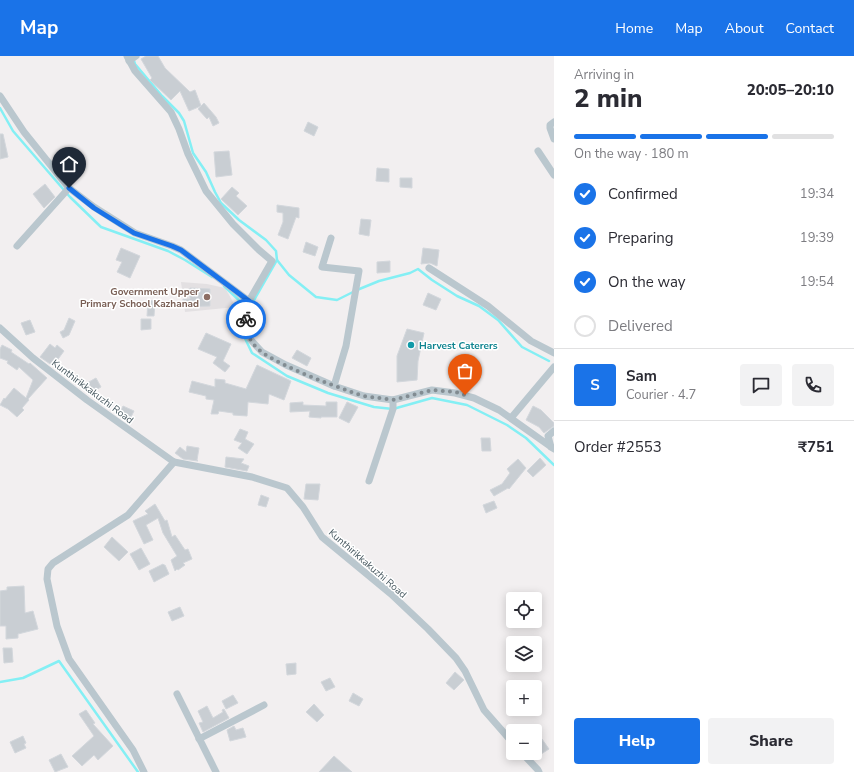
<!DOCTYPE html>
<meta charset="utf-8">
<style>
:root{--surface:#fff;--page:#f2f2f3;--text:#2b2b33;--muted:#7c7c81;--line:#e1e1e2;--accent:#1a73e8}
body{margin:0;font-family:"Nunito Sans",sans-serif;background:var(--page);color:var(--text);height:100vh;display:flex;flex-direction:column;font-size:15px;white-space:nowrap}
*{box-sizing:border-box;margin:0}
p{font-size:13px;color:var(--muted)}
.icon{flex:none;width:22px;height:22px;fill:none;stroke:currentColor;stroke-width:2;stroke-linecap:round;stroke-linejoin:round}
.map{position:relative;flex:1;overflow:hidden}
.details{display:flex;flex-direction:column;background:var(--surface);width:300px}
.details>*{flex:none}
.controls{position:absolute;left:506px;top:536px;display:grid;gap:8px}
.controls a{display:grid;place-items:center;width:36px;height:36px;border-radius:4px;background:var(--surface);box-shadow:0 2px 10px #0003;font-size:20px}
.pin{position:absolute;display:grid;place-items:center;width:34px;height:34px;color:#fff;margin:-41px -17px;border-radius:50% 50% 50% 0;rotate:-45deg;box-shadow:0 0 4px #0007}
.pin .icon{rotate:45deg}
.courier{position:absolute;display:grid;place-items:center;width:40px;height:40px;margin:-20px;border:3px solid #1a73e8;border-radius:50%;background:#fff;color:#222;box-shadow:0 1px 5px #0007}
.head em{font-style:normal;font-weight:800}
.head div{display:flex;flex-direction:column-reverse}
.head{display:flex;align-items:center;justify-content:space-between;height:68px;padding:0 20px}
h1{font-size:26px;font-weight:800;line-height:30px}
.bar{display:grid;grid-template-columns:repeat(4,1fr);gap:6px 4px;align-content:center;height:48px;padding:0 20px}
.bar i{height:5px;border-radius:3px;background:var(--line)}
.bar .active{background:var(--accent)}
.bar p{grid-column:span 4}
.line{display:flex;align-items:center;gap:10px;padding:0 20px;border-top:1px solid var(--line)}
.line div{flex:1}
.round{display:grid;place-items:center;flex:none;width:42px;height:42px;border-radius:4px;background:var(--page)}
ol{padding:0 20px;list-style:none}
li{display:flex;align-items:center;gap:12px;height:44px}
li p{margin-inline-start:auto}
li .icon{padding:4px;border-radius:50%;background:var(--accent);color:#fff;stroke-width:4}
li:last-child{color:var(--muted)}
li i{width:22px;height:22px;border:2px solid var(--line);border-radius:50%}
.button{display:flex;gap:8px;margin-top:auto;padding:8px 20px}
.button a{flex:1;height:46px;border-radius:4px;background:var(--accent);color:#fff;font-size:16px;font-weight:800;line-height:46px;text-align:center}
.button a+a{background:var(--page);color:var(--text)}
header{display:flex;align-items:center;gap:24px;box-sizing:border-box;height:56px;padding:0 20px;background:var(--accent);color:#fff}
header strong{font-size:19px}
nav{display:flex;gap:22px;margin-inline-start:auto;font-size:14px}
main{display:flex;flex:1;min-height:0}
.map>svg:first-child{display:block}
.education{fill:#e3e0e2}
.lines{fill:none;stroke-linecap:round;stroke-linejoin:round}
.stream{stroke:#84eff4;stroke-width:2.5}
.building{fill:#c9ced3;stroke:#d3d7dc}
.street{stroke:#bac7ce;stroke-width:7}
.done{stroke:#828c92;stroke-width:4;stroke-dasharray:0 7.2}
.route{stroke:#1a73e8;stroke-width:5}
.education-dot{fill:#8d6e63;stroke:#fff;stroke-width:1.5}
.culture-dot{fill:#0f9aa8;stroke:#fff;stroke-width:1.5}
.labels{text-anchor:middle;stroke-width:3;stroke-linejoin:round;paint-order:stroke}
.education-label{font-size:10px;font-weight:bold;fill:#785e54;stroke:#fff;text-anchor:end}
.culture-label{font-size:10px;font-weight:bold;fill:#0d838f;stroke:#fff;text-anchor:start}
.street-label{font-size:10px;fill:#46575f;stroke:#fff}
</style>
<header>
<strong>Map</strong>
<nav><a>Home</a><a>Map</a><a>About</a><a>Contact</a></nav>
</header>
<main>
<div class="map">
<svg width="554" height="716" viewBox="0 0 554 716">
<rect width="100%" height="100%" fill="#f2eff0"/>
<path class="education" d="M181,226L207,228L225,232L236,251L185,256Z"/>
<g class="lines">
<g class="stream">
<path d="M133,2L135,8L162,40L179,57L184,65L193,97L206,116L215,136L221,147L239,164L266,184L276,195L277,204L253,246L244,249L243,258"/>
<path d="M0,52L13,75L70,141L101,171L168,195L185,204L212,221"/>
<path d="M277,204L289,219L316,241L337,244L357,234L379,225L410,217L418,213L432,224L457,240L479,250L498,264L522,291L549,305"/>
<path d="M224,230L244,249"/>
<path d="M242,267V276L252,297L287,320L328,337L374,351L393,353L432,342L467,349L507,369L526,382L554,409"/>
<path d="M0,626L23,622L59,605L138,716"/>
</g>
</g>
<g class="building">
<path d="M146,0H158L165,12L190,36L195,34L201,50L189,55L180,35L171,44L150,24L152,22L141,3Z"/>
<path d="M204,47L216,61L219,67L213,70L209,61L207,63L198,53Z"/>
<path d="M308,66L318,71L314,80L304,75Z"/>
<path d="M0,78H3L8,101L0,103Z"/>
<path d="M229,95L232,119L216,121L214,96Z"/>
<path d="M377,112L389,113V126L376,125Z"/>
<path d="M400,122H412V132L400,131Z"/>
<path d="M45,128L55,141L44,152L33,138Z"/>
<path d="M232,131L239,137L236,140L247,150L238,159L221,143Z"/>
<path d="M277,149L299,152V162L296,161L288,183L278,179L283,166V157L277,156Z"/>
<path d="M361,163L371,164L369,180L359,178Z"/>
<path d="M306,186L318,191L315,200L303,196Z"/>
<path d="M121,192L140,200L130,222L117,216L122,206L116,204Z"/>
<path d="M423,192L439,194L437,210L430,207L421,208Z"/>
<path d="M390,205V216L377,217V206Z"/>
<path d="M190,232L210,233V250L182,251L183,243H190Z"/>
<path d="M428,237L441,243L436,254L423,249Z"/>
<path d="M148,244L155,245L154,260H147Z"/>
<path d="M69,262L75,265L69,279L63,282L60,276L64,274Z"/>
<path d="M141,263H151V273L141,274Z"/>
<path d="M30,264L35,276L26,279L21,267Z"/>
<path d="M407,273L424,277L418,305L417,324L397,326V300Z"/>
<path d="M206,277L231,288L223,305L230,310L225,316L213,307L217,301L198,293Z"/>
<path d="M50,288L55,292L57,289L64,295L53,310L40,301Z"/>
<path d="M2,289L12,294L11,296L29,308L30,307L47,322L28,343L29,344L22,352L24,354L17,361L8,353L0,349L4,342L5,343L14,332L26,342L33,324L19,311L17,314L7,307L8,305L0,302V293Z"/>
<path d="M297,294L311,302L307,310L292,302Z"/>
<path d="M257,309L291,325L284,344L269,338L268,348L248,346L247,360L233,359V357L219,355L218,358H211L214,344L206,343V340L189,336L192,325L215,331V323L225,324V327L246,333Z"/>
<path d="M96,322L101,331L92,336L87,327Z"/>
<path d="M303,346V349L326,350V346H337V361H321V362L309,361L310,355L290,356V347Z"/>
<path d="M347,346L358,351L349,367L339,362Z"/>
<path d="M123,350L134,355L129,365L118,360Z"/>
<path d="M533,350L541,354L554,367V370L544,377L539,371L526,364Z"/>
<path d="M240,373L248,376L245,383L254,388L247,398L238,392L242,387L234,384Z"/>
<path d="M481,382H490L491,395H482Z"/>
<path d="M187,390L199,392L197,404L198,405L183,403L175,397L180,391L186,396Z"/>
<path d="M226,401L244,403L241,407L249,410L247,415L225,411Z"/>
<path d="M540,402L546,409L533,421L527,415Z"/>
<path d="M518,403L526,412L509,433L508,432L494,440L490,434L502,428L510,417L507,413Z"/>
<path d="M306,428H320L318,444L304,443Z"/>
<path d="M261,439L269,442L266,451L258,449Z"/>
<path d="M494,445L497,452L486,457L483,449Z"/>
<path d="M155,448L165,465L167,464L172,481L175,479L185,494L188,493L192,503L183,507L185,509L178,514L177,513L175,515L171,504L177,500L163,477L158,462L146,469L153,484L144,488L133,465L148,458L145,455Z"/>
<path d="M112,481L128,496L119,505L104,491Z"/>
<path d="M141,492L150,508L139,514L130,498Z"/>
<path d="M163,508L164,509H165L169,518L154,526L149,515Z"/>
<path d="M24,530L25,557L33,555L38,573L18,578V582L6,583V570H0V535L7,534V531Z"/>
<path d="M180,551L184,560L172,565L168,556Z"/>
<path d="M3,592H12L13,606L4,607Z"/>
<path d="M296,607V618L287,619L286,608Z"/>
<path d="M455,616L464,624L454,634L446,627Z"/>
<path d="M330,622L335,631L326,635L321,626Z"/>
<path d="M353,637L363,643L359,650L349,645Z"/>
<path d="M233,639L238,647L226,653L222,645Z"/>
<path d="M314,648L324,659L317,666L306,656Z"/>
<path d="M207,650L213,662L223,656L222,654L224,653L229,662L203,676L199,667L203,666L198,655Z"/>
<path d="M86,654L95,667L93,668L113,690L98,704L94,699L82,710L72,700L94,680L79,658Z"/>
<path d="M234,670L236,674L243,672L246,681L230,685L227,674Z"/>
<path d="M23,680L26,687L24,688L26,692L15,697L10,686Z"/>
<path d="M542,683L549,693L535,702V687Z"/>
<path d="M61,698L68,711L55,716L49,704Z"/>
<path d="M334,700L352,716H319Z"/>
</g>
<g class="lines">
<g class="street">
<path d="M127,0L135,15L171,56L179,73L188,98L206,135L233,168L259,194L272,205L249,245L245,267L250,283L262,296L286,309L334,330L364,340L393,344L432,334L455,337L474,342L499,354L554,393"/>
<path d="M129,5L136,0"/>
<path d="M0,40L24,76L69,132L94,151L135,177L172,190L181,194L249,245"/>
<path d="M554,66L550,69V72L554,83"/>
<path d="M538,95L554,119"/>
<path d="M331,182L322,211L359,215L346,290L334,330"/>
<path d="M17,190L69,132"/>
<path d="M429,212L488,250L531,285L554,297"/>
<path d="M0,272L33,302L87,344L174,406L252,421L287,432L303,451L322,481L391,538L428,573L456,602L465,615L484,654L513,687"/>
<path d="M511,362L554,311"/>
<path d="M551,391L548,380L554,375"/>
<path d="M369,425L393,353V344"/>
<path d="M177,638L216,716"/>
<path d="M199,683L264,649"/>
<path d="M522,697L538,714L539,716"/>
<path d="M144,716L133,694L69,603L57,570L47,523L48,513L53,507L128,459L174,406"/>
</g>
</g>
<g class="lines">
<path class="done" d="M246,263C243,276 253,290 263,297C290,314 324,326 354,337L364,340L393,344L432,334L455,336L465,339"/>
<path class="route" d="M69,132L94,152L134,177L172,190L181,194L249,245L246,263"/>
</g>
<circle class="education-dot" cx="207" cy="241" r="4"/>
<circle class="culture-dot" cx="411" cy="289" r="4"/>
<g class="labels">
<g class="education-label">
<text x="199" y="239">Government Upper<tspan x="199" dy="12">Primary School Kazhanad</tspan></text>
</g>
<g class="culture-label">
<text x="419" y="293">Harvest Caterers</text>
</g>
<g class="street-label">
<text transform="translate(93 335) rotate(37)" y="4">Kunthirikkakuzhi Road</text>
<text transform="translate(368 507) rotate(41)" y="4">Kunthirikkakuzhi Road</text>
</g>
</g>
</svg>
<div class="controls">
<a><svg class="icon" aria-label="locate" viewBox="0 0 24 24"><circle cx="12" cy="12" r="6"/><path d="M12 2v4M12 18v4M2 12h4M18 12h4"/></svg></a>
<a><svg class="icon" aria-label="layers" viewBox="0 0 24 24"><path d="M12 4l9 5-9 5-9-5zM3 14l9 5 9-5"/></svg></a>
<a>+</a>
<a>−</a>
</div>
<div class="pin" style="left:465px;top:339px;background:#ea580c"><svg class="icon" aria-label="bag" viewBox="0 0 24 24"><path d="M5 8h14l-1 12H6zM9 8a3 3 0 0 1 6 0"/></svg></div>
<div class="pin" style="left:69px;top:132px;background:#1f2937"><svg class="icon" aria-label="home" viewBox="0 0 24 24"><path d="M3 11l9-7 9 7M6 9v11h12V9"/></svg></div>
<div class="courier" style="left:246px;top:263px"><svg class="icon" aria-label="bike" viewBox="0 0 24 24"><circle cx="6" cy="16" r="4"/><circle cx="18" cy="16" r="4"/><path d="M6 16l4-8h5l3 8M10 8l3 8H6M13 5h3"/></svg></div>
</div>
<section class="details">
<div class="head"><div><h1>2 min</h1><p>Arriving in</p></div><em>20:05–20:10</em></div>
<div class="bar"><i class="active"></i><i class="active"></i><i class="active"></i><i></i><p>On the way · 180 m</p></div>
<ol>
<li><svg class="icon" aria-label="check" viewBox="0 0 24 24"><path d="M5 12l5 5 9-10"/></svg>Confirmed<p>19:34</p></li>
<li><svg class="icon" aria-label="check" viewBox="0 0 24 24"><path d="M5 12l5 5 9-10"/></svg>Preparing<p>19:39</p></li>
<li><svg class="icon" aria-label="check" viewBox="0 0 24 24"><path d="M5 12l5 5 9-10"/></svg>On the way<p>19:54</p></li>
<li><i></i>Delivered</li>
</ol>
<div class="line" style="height:72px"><b class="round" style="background:var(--accent);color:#fff">S</b><div><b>Sam</b><p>Courier · 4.7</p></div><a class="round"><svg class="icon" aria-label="chat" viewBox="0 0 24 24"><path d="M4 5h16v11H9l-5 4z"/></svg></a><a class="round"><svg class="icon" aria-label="phone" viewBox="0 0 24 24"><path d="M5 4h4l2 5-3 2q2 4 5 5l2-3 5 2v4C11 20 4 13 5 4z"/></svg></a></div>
<div class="line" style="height:52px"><div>Order #2553</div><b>₹751</b></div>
<div class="button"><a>Help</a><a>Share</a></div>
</section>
</main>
